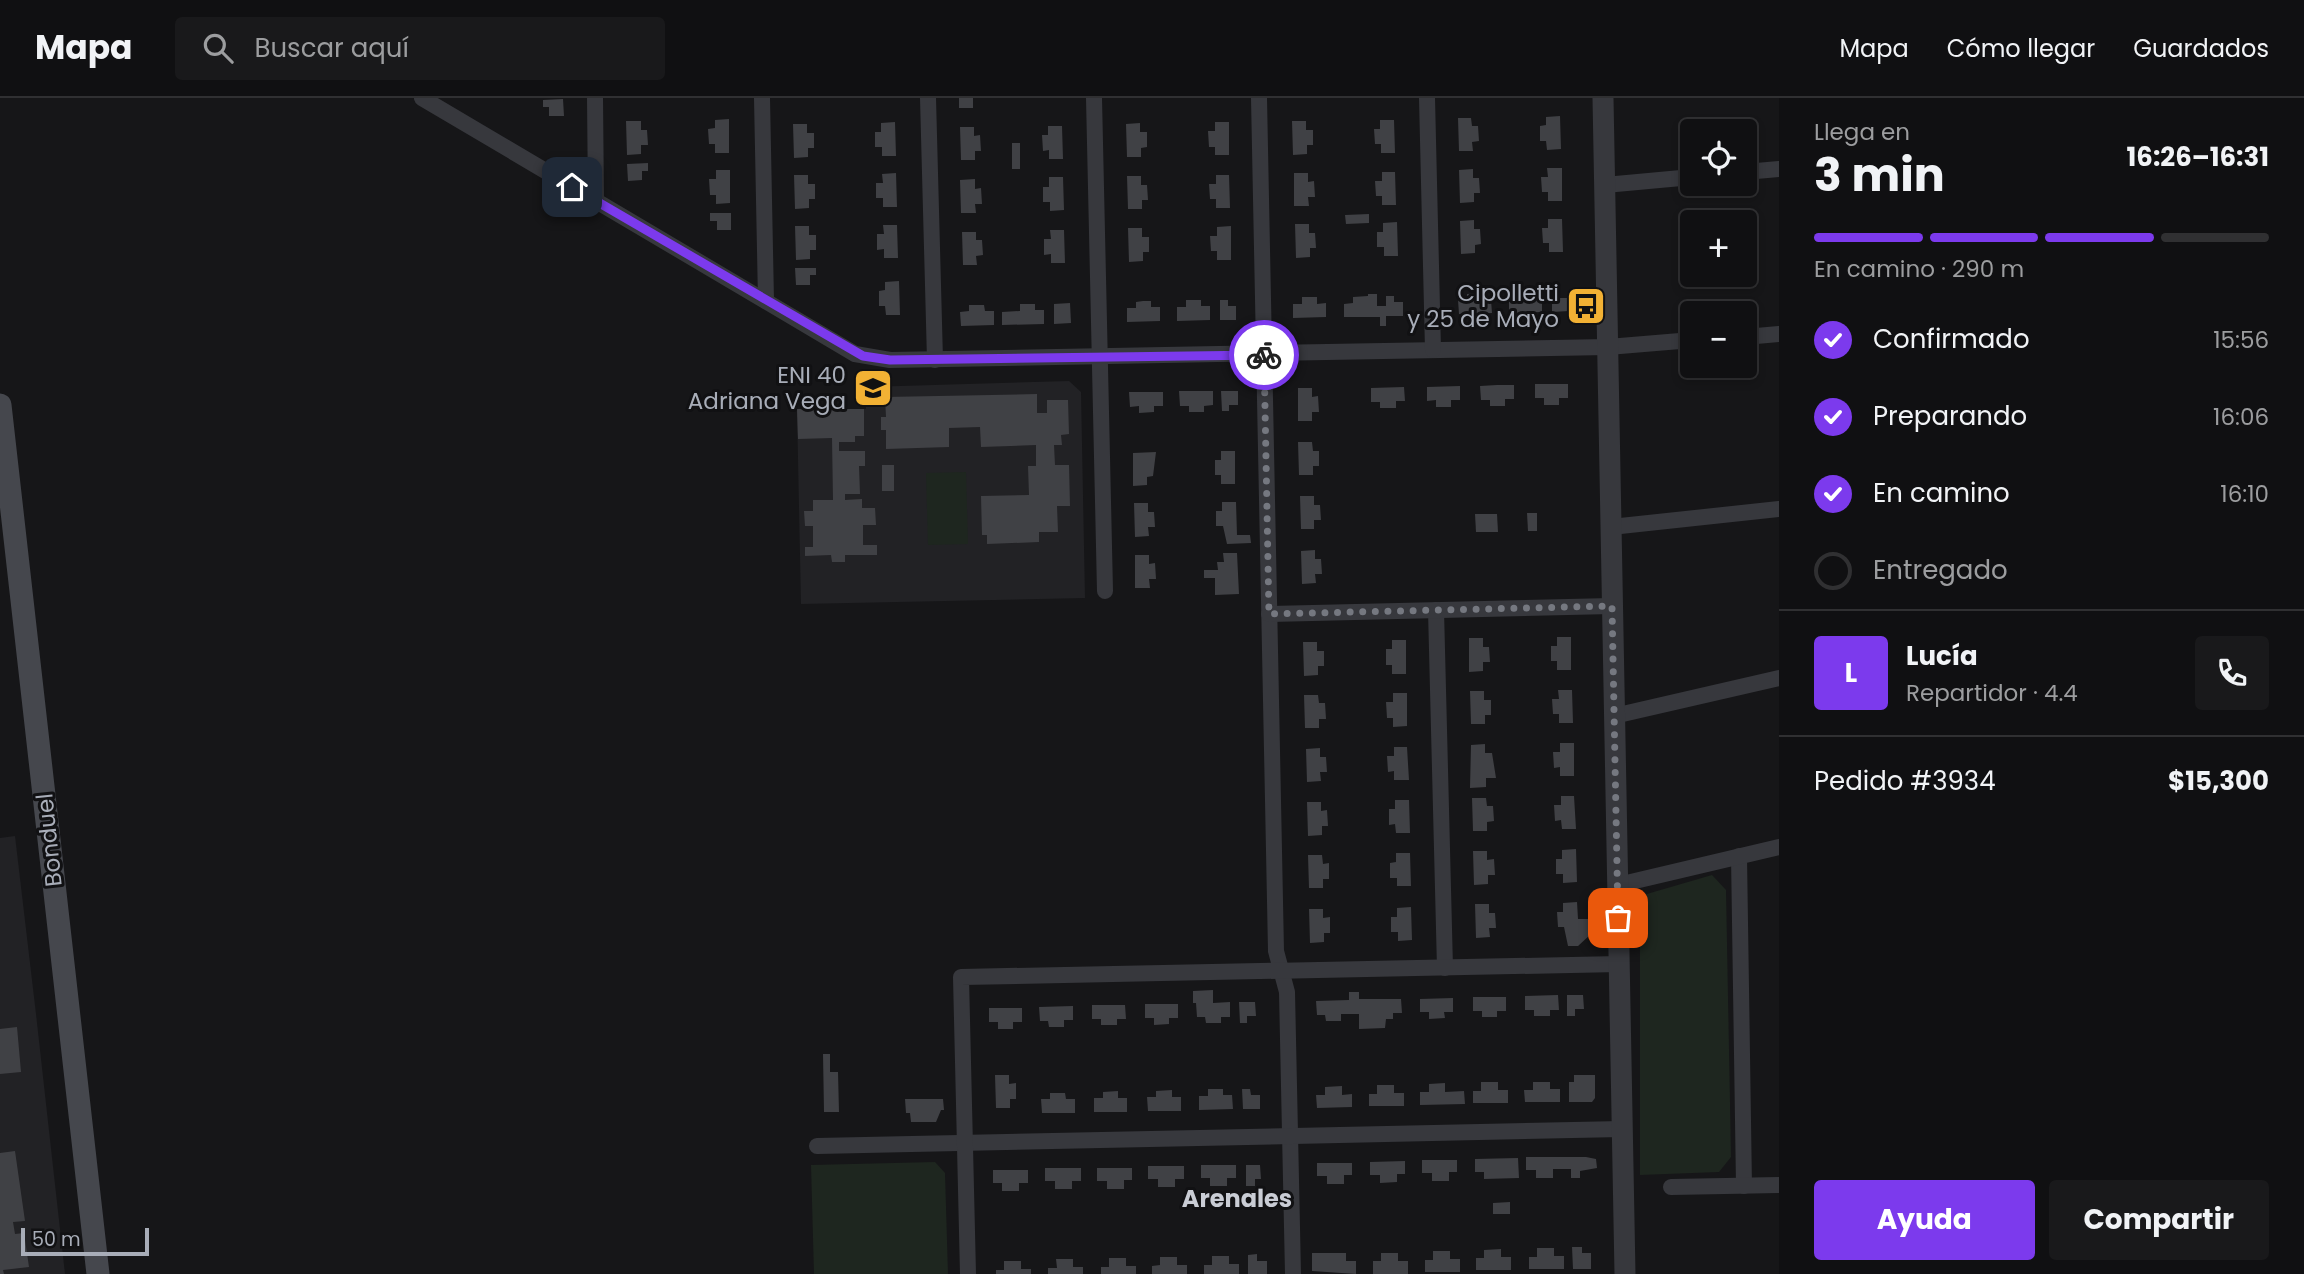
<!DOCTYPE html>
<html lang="es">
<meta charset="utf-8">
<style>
:root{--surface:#101012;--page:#19191b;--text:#f1f3f6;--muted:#9c9d9f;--line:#303032;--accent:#7c3aed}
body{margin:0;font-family:Poppins,sans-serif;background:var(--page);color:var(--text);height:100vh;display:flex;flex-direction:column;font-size:26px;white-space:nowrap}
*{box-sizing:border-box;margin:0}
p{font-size:23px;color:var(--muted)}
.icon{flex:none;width:38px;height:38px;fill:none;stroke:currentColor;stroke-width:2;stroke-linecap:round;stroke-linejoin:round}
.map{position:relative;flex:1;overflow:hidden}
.side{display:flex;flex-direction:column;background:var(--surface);width:525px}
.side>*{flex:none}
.controls{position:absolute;left:1680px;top:21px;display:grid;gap:14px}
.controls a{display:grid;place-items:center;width:77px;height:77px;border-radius:7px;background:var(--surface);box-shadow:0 4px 10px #0003,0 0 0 2px var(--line);font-size:35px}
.scale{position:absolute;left:21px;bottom:18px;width:128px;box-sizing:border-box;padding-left:7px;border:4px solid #a8adb8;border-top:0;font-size:19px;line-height:24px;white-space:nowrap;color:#a8adb8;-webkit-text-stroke:5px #111113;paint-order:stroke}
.pin{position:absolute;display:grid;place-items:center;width:60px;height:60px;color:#fff;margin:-30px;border-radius:14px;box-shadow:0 4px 10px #0006}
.courier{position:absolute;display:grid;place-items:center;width:70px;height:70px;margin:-35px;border:5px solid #7c3aed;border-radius:50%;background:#fff;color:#222;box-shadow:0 2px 9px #0007}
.headline em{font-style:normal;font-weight:700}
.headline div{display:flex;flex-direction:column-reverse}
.headline{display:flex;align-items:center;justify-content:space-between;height:119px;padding:0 35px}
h1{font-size:46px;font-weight:700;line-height:52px}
.bar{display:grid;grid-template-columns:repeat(4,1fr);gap:10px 7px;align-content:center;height:84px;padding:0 35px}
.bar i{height:9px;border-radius:5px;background:var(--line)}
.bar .on{background:var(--accent)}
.bar p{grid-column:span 4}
.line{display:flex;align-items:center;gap:18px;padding:0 35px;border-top:2px solid var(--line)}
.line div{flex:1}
.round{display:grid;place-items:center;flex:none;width:74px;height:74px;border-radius:7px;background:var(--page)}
ol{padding:0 35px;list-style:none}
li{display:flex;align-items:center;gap:21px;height:77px}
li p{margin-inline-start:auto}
li .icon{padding:7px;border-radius:50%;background:var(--accent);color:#fff;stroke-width:4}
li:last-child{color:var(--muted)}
li i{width:38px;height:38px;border:4px solid var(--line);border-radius:50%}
.cta{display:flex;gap:14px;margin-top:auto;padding:14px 35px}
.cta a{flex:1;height:80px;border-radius:7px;background:var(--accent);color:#fff;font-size:28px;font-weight:700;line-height:80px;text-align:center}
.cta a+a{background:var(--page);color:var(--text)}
header{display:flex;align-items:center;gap:42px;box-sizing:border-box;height:98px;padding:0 35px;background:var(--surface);border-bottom:2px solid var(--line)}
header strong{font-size:33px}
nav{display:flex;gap:38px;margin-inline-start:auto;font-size:24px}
.search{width:490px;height:63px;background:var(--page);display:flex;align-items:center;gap:18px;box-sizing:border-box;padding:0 24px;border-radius:7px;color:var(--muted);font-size:26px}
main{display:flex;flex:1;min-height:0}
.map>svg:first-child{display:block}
.built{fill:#222225}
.green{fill:#1e261f}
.building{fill:#404145}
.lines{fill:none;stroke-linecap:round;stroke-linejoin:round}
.minor{stroke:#37383d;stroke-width:16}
.tertiary{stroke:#37383d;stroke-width:21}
.secondary{stroke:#45474d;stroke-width:23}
.done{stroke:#757880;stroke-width:7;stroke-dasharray:0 12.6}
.route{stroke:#7c3aed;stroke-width:9}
.labels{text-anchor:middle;stroke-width:6;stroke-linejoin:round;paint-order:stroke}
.poi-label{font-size:23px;fill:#a8adb8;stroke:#111113;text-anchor:end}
.street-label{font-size:23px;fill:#a8adb8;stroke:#111113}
.neighbourhood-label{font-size:24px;font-weight:bold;fill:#c9ccd4;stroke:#111113}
</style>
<header>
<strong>Mapa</strong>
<div class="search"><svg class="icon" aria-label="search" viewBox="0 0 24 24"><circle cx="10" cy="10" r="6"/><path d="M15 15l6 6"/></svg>Buscar aquí</div>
<nav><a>Mapa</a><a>Cómo llegar</a><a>Guardados</a></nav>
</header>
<main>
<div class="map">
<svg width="1779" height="1176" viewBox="0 0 1779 1176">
<rect width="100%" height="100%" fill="#161618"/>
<g class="built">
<path d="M1069,283L1081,294L1085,500L801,506L797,312L866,311V289Z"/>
<path d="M15,738L36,916L65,1176H0V740Z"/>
</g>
<g class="green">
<path d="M966,374L968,446L928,447L926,375Z"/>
<path d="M1712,777L1726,792L1731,1059L1719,1074L1640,1077V798Z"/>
<path d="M935,1064L945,1075L948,1176H814L811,1067Z"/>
</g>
<g class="building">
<rect x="959" y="0" width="14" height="10"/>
<path d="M563,1L564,18H549V9H543V2Z"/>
<path d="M1560,18L1561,51L1547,52L1546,43H1540V28L1546,27V19Z"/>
<path d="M1458,20H1471L1472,28H1478L1479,43L1472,44L1473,53H1459Z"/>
<path d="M729,21V55H715V46H709L708,31L715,30V22Z"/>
<path d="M1380,22H1394L1395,55H1381V46H1375L1374,31H1380Z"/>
<path d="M626,23H641V32H647L648,47H641V56L627,57Z"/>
<path d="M1292,23H1306V32H1313V47H1307V56L1293,57Z"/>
<path d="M895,24L896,58H882V49H875V34H881V25Z"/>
<path d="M1215,24H1229V57H1215V49H1209L1208,33H1215Z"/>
<path d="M1140,25V34H1147V49L1141,50V59H1127L1126,26Z"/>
<path d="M793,26H807V35H814V50H808V59L794,60Z"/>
<path d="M1048,28H1062L1063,61H1049V52L1043,53L1042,37H1048Z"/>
<path d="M960,29H974V38L980,37L981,53H975V62H961Z"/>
<rect x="1012" y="45" width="8" height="26"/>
<path d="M648,65V73H642V82L628,83L627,66Z"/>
<path d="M1547,70H1562V103H1548V94H1542L1541,79H1548Z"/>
<path d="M1473,71V80H1479L1480,95H1474V104L1460,105L1459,72Z"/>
<path d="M716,72H730V105L716,106V97H710L709,81H716Z"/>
<path d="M1382,74H1395L1396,107H1382V98H1376L1375,83H1382Z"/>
<path d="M896,75L897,109H883V100H876V85H883L882,76Z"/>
<path d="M1294,75H1308V84L1314,83L1315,99H1308L1309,108H1294Z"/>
<path d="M794,77H808V86H815V101H809V110L795,111Z"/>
<path d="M1216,77H1229L1230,110H1216V101H1210L1209,86H1216Z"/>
<path d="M1127,78H1141V87H1147L1148,102H1142V111H1128Z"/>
<path d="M1049,79H1063L1064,112L1050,113V104H1043V89H1049Z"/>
<path d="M975,81V91L981,90L982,106H975L976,115H961L960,82Z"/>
<path d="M710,115H731V132H717V123H710Z"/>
<path d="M1369,116V125L1346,126L1345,117Z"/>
<path d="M1548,121H1562L1563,154H1549V145H1543L1542,130H1548Z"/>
<path d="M1474,122V131H1480L1481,146L1475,147V155L1461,156L1460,123Z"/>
<path d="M1397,124L1398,158H1384V149H1377V134H1383V125Z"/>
<path d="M1295,126H1309V135H1315L1316,150H1310V159L1296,160Z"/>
<path d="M883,127H897L898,160H884V151L877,152V136H884Z"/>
<path d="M795,128H809V137H816V152H810V161L796,162Z"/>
<path d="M1231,128V162H1217V153H1211L1210,138H1217V129Z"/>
<path d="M1128,130H1142V139H1149V154H1143V163L1129,164Z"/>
<path d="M1050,132H1064L1065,165H1051V156L1044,157V141H1051Z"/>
<path d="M962,134H976V142H982L983,157L976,158L977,167H963Z"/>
<path d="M795,170H816V177H810V187H796Z"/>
<path d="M899,183L900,217H886L885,208H879V193L885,192V184Z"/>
<path d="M1559,193L1560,200H1568L1569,213L1552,214V194Z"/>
<path d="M1518,194H1533V200H1542V214L1509,215V201L1518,200Z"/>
<path d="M1482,195V202H1491L1492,215L1459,216L1458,202H1467V196Z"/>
<path d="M1368,196H1377V208H1386V198H1394V204H1403V218H1386V228H1380V219H1344V206L1353,205V199L1368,198Z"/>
<path d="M1302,199H1317V206L1326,205V219L1293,220V206H1302Z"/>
<path d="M1186,202H1201V208H1210V222L1177,223V209H1186Z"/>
<path d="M1220,202H1228V208H1236V222H1220Z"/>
<path d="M1143,203H1151V209H1160V223L1127,224V210H1136V204Z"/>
<path d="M1070,205L1071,225L1054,226V206Z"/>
<path d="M1020,206H1035V212H1044V226L1002,227V214L1020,213Z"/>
<path d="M969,207H984L985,213H994V227L961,228L960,214L969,213Z"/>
<path d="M1535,286H1568V300H1559V307H1544V300H1535Z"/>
<path d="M1497,287H1514V301H1505V308H1490V302H1481L1480,288Z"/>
<path d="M1460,288V302H1451V309H1436V302L1427,303V289Z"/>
<path d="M1404,289L1405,303H1396V310H1380V304H1371V290Z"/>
<path d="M1298,290H1312V299L1318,298L1319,314H1312V323H1298Z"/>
<path d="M1179,293H1213V307L1204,308V314H1189V308H1180Z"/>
<path d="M1221,293H1238V307H1229V313H1222Z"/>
<path d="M1129,294H1163V308H1154V314L1139,315V308L1130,309Z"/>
<path d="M1037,296V315H1047V302H1068L1069,336L1061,337L1062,347H1054L1055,367H1069L1070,408H1057L1058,434H1039V444L987,446V437H982L981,398L1029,397L1028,368H1036V347L981,349L980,329L949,330V349L886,351V332H881V319H886L885,299Z"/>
<path d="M797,311H864V338H855V344H839V353H865V368H859L860,396H845V402L862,401V410H875L876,427H863V447H877V457H845V464H832L831,457L805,458V449H813V428H805L804,413H813V402H833L832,340L798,341Z"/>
<path d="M1298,344H1312L1313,353H1319V368H1313V377H1299Z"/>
<path d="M1221,353H1235V386H1221V377H1215V362H1221Z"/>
<path d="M1156,354L1153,378L1147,379V387L1133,388V355Z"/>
<rect x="882" y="367" width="12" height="26"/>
<path d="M1300,398H1314V407H1320L1321,422H1314V431H1301Z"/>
<path d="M1222,404H1236L1237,437H1250L1251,445L1227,446L1223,428H1216V413H1222Z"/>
<path d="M1134,405H1148V414H1154L1155,429H1148L1149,438L1135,439Z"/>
<path d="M1527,415H1537V433H1528Z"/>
<path d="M1475,416H1497L1498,434H1476Z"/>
<path d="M1315,452V461H1321L1322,476H1315L1316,485L1302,486L1301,453Z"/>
<path d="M1223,455H1237L1239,496L1215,497V480H1204V472H1218L1217,464H1224Z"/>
<path d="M1135,457H1149V466L1155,465L1156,481H1149L1150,490H1135Z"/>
<path d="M1557,539H1571V572H1557V563H1551V548H1557Z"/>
<path d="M1469,540H1483V549H1489L1490,564H1483V573L1469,574Z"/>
<path d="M1392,542H1406V576H1392V567H1386V551H1392Z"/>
<path d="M1303,544H1317V553H1324V568H1318V577L1304,578Z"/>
<path d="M1558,592H1572L1573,625H1559V616H1553L1552,601H1559Z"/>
<path d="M1470,593H1484V602H1491V617H1485V626H1471Z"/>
<path d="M1393,595H1407V628L1393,629V620H1387L1386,604H1393Z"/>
<path d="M1304,597H1318L1319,605H1325L1326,621H1319V630H1305Z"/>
<path d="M1560,645H1574V678H1560V669L1554,670L1553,654H1560Z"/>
<path d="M1485,646V655H1492L1496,680H1486V689L1470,690L1471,647Z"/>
<path d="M1394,649H1407L1409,682H1394V673L1388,674L1387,658H1394Z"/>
<path d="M1320,650V659H1326L1327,674H1320L1321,683L1307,684L1306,651Z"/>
<path d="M1561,698H1574L1576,731H1562L1561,722L1555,723L1554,707H1561Z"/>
<path d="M1472,700H1486L1487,708H1493L1494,723L1487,724V733H1473Z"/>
<path d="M1395,702H1409L1410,735H1396L1395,726L1389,727V711H1395Z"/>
<path d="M1307,704H1321V713L1327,712L1328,728H1322V737L1308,738Z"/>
<path d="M1576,751L1577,784L1563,785V776H1556V761H1562V752Z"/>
<path d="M1473,753H1487V762L1494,761L1495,777H1488V786L1474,787Z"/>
<path d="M1396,755H1410L1411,788H1397V780H1390V765L1396,764Z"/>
<path d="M1308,757H1322L1323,766L1329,765V781H1323V790H1309Z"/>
<path d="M1577,804L1578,821H1591V836L1578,848H1568L1564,829H1558L1557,814H1563V805Z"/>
<path d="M1475,806H1489V815H1495L1496,830H1489L1490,839L1476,840Z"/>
<path d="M1411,809L1412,842L1398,843V834H1391V819H1397V810Z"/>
<path d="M1309,811H1323V820L1330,819V835H1324V844L1310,845Z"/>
<path d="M1213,892V905L1230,904V919H1221V925H1206L1205,919H1197L1196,905H1193V893Z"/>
<path d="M1349,894H1359V901H1401L1402,915H1393V921H1386L1385,930L1359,931V916H1341V923H1326L1325,917H1317L1316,903L1349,902Z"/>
<path d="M1558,897L1559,912H1550V918H1534V912H1525V898Z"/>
<path d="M1567,897H1583L1584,911H1575V918H1567Z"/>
<path d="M1473,899H1506V913H1497V919H1482V913H1473Z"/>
<path d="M1453,900V914H1444L1445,920L1429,921V914H1420V901Z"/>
<path d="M1239,904H1255L1256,918H1247V925H1240Z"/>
<path d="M1145,906H1178V920H1169V926L1154,927V920H1145Z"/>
<path d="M1092,907H1125L1126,921H1117V927H1101V921H1092Z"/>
<path d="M1073,908V922H1064V929H1049L1048,923H1040L1039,909Z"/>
<path d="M989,910H1022V924H1013V931H998V924H989Z"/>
<path d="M17,929L21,974L0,976V931Z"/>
<path d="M823,956H830V974H838L839,1014H824Z"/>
<path d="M995,977H1009V986L1016,985V1001H1010V1010H996Z"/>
<path d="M1574,977H1595V1000L1592,1004H1569V984H1574Z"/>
<path d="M1481,984H1498V992H1508V1005H1473V993H1481Z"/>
<path d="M1533,984H1550V991H1560V1004H1525L1524,992H1533Z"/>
<path d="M1445,985V994L1464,993L1465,1006L1420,1007V994H1429V986Z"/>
<path d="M1377,987H1394V995H1404V1008H1369V996H1377Z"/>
<path d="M1342,988V997L1352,996V1009L1317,1010L1316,997H1325V989Z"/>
<path d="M1208,991H1223V997H1232L1233,1011L1199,1012V998H1208Z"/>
<path d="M1242,991H1250L1251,997H1260V1011H1243Z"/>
<path d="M1172,992V999H1181V1013H1148L1147,999H1156V993Z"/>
<path d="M1118,993V1000H1127V1014H1094V1000H1103V994Z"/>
<path d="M1050,995H1065L1066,1001H1075V1015H1042L1041,1001H1050Z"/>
<path d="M905,1001H943L944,1012H941L936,1024H911L910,1015H906Z"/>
<path d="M15,1053L25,1123L13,1124L15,1136L24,1135L29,1169L3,1172L4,1176H0V1055Z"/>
<path d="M1526,1059H1586L1596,1061L1597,1070L1580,1073V1080H1571V1071H1553V1080H1536V1072H1526Z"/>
<path d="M1518,1060L1519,1080L1484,1081V1074H1475V1061Z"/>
<path d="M1422,1062H1457V1074H1449V1083H1432V1075H1422Z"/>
<path d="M1405,1063V1076H1397V1084L1380,1085V1077H1370V1064Z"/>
<path d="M1317,1065H1352V1077H1344V1086H1327V1078H1317Z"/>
<path d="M1201,1067H1236V1080H1227V1088H1210V1080H1201Z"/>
<path d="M1246,1067H1260L1261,1081H1255V1088H1246Z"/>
<path d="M1148,1068H1184V1081H1175V1089H1158V1081H1148Z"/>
<path d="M1045,1070H1081V1083H1072V1091H1055V1083H1045Z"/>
<path d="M1097,1070H1132V1082H1124V1091H1107V1083H1097Z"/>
<path d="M993,1072H1028V1085H1019V1093H1002V1085H993Z"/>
<path d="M1510,1104V1116H1493V1105Z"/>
<path d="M1572,1149H1582V1155H1591V1171H1573Z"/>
<path d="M1537,1150H1554V1158H1564V1171H1529V1159H1537Z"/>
<path d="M1501,1151V1159H1511V1172H1476V1160H1484V1152Z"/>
<path d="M1433,1153H1450V1161H1460V1174H1425V1162H1433Z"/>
<path d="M1312,1155H1346V1163H1356V1176L1312,1173Z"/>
<path d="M1381,1155H1398V1163H1408V1176H1373V1163H1381Z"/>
<path d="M1257,1156V1163H1267V1176H1248V1157Z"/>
<path d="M1212,1158H1229V1166H1239V1176H1204V1167H1212Z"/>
<path d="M1160,1159H1177V1167H1187V1176H1152V1168L1160,1167Z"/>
<path d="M1109,1160H1126V1168H1136V1176H1101V1169H1109Z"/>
<path d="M1056,1161H1073V1169H1083V1176H1048V1170H1057Z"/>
<path d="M1004,1163H1021V1171H1031V1176H996V1172H1004Z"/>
</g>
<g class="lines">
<g class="minor">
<path d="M422,0L855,256L890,262L1608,249L1692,242"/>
<path d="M595,0L596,103"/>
<path d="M762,0L766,203"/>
<path d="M928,0L935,262"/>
<path d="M1094,0L1105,493"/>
<path d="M1259,0L1276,853L1287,894L1293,1176"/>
<path d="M1427,0L1433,252"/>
<path d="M1745,74L1779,71"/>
<path d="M1605,87L1692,79"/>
<path d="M1745,239L1779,236"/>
<path d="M1611,429L1779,411"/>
<path d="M1436,512L1445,870"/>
<path d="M1269,516L1612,508"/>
<path d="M1614,618L1779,580"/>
<path d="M1739,758L1744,1088"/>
<path d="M1618,787L1779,749"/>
<path d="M817,1048L1622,1031"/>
<path d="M1671,1089L1779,1087"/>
<path d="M968,1176L961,879L1619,866"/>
</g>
<path class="tertiary" d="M1603,0L1625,1176"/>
<path class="secondary" d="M0,307L98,1176"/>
</g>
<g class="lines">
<path class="done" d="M1264,257L1269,516L1612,508L1618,820"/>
<path class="route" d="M572,89L863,258L890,262L1264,257"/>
</g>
<defs>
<g id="bus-square" transform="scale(2.0125)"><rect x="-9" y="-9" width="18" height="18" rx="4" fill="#f2b134" stroke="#111113"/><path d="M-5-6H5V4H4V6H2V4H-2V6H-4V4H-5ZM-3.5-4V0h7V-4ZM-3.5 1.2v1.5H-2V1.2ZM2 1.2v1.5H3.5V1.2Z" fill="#111"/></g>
<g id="school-square" transform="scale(2.0125)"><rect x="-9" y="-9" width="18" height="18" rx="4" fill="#f2b134" stroke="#111113"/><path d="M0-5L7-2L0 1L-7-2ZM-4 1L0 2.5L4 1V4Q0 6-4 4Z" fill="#111"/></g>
</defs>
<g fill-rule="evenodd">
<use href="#bus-square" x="1586" y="208"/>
<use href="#school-square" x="873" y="290"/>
</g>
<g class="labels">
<g class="poi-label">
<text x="1559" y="203">Cipolletti<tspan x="1559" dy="26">y 25 de Mayo</tspan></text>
<text x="846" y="285">ENI 40<tspan x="846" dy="26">Adriana Vega</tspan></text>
</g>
<g class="street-label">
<text transform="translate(49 742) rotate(-96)" y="8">Bonduel</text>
</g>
<g class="neighbourhood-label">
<text x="1237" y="1109">Arenales</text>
</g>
</g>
</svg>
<div class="controls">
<a><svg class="icon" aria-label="locate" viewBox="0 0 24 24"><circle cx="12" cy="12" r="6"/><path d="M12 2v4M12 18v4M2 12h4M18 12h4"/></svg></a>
<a>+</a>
<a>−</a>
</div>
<div class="scale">50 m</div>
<div class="pin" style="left:1618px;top:820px;background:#ea580c"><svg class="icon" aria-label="bag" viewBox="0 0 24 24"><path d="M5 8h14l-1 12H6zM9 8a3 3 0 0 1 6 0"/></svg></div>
<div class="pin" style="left:572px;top:89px;background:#1f2937"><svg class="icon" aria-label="home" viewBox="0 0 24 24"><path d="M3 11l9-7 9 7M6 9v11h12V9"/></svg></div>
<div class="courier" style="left:1264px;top:257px"><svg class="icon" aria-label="bike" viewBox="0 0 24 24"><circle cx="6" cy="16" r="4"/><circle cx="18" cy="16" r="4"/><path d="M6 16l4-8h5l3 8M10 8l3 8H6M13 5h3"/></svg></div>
</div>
<section class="side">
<div class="headline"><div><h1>3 min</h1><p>Llega en</p></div><em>16:26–16:31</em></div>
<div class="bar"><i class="on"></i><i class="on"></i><i class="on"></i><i></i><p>En camino · 290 m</p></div>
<ol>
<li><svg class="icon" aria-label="check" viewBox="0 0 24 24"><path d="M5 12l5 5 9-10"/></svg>Confirmado<p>15:56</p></li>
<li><svg class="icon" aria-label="check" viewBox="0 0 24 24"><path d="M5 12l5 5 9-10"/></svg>Preparando<p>16:06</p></li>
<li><svg class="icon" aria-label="check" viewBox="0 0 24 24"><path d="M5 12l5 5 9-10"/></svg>En camino<p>16:10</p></li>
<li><i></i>Entregado</li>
</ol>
<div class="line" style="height:126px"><b class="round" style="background:var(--accent);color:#fff">L</b><div><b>Lucía</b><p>Repartidor · 4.4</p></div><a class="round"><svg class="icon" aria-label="phone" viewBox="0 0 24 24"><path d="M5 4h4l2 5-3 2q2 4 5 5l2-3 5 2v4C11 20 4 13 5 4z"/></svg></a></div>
<div class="line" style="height:91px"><div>Pedido #3934</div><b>$15,300</b></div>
<div class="cta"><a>Ayuda</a><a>Compartir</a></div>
</section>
</main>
